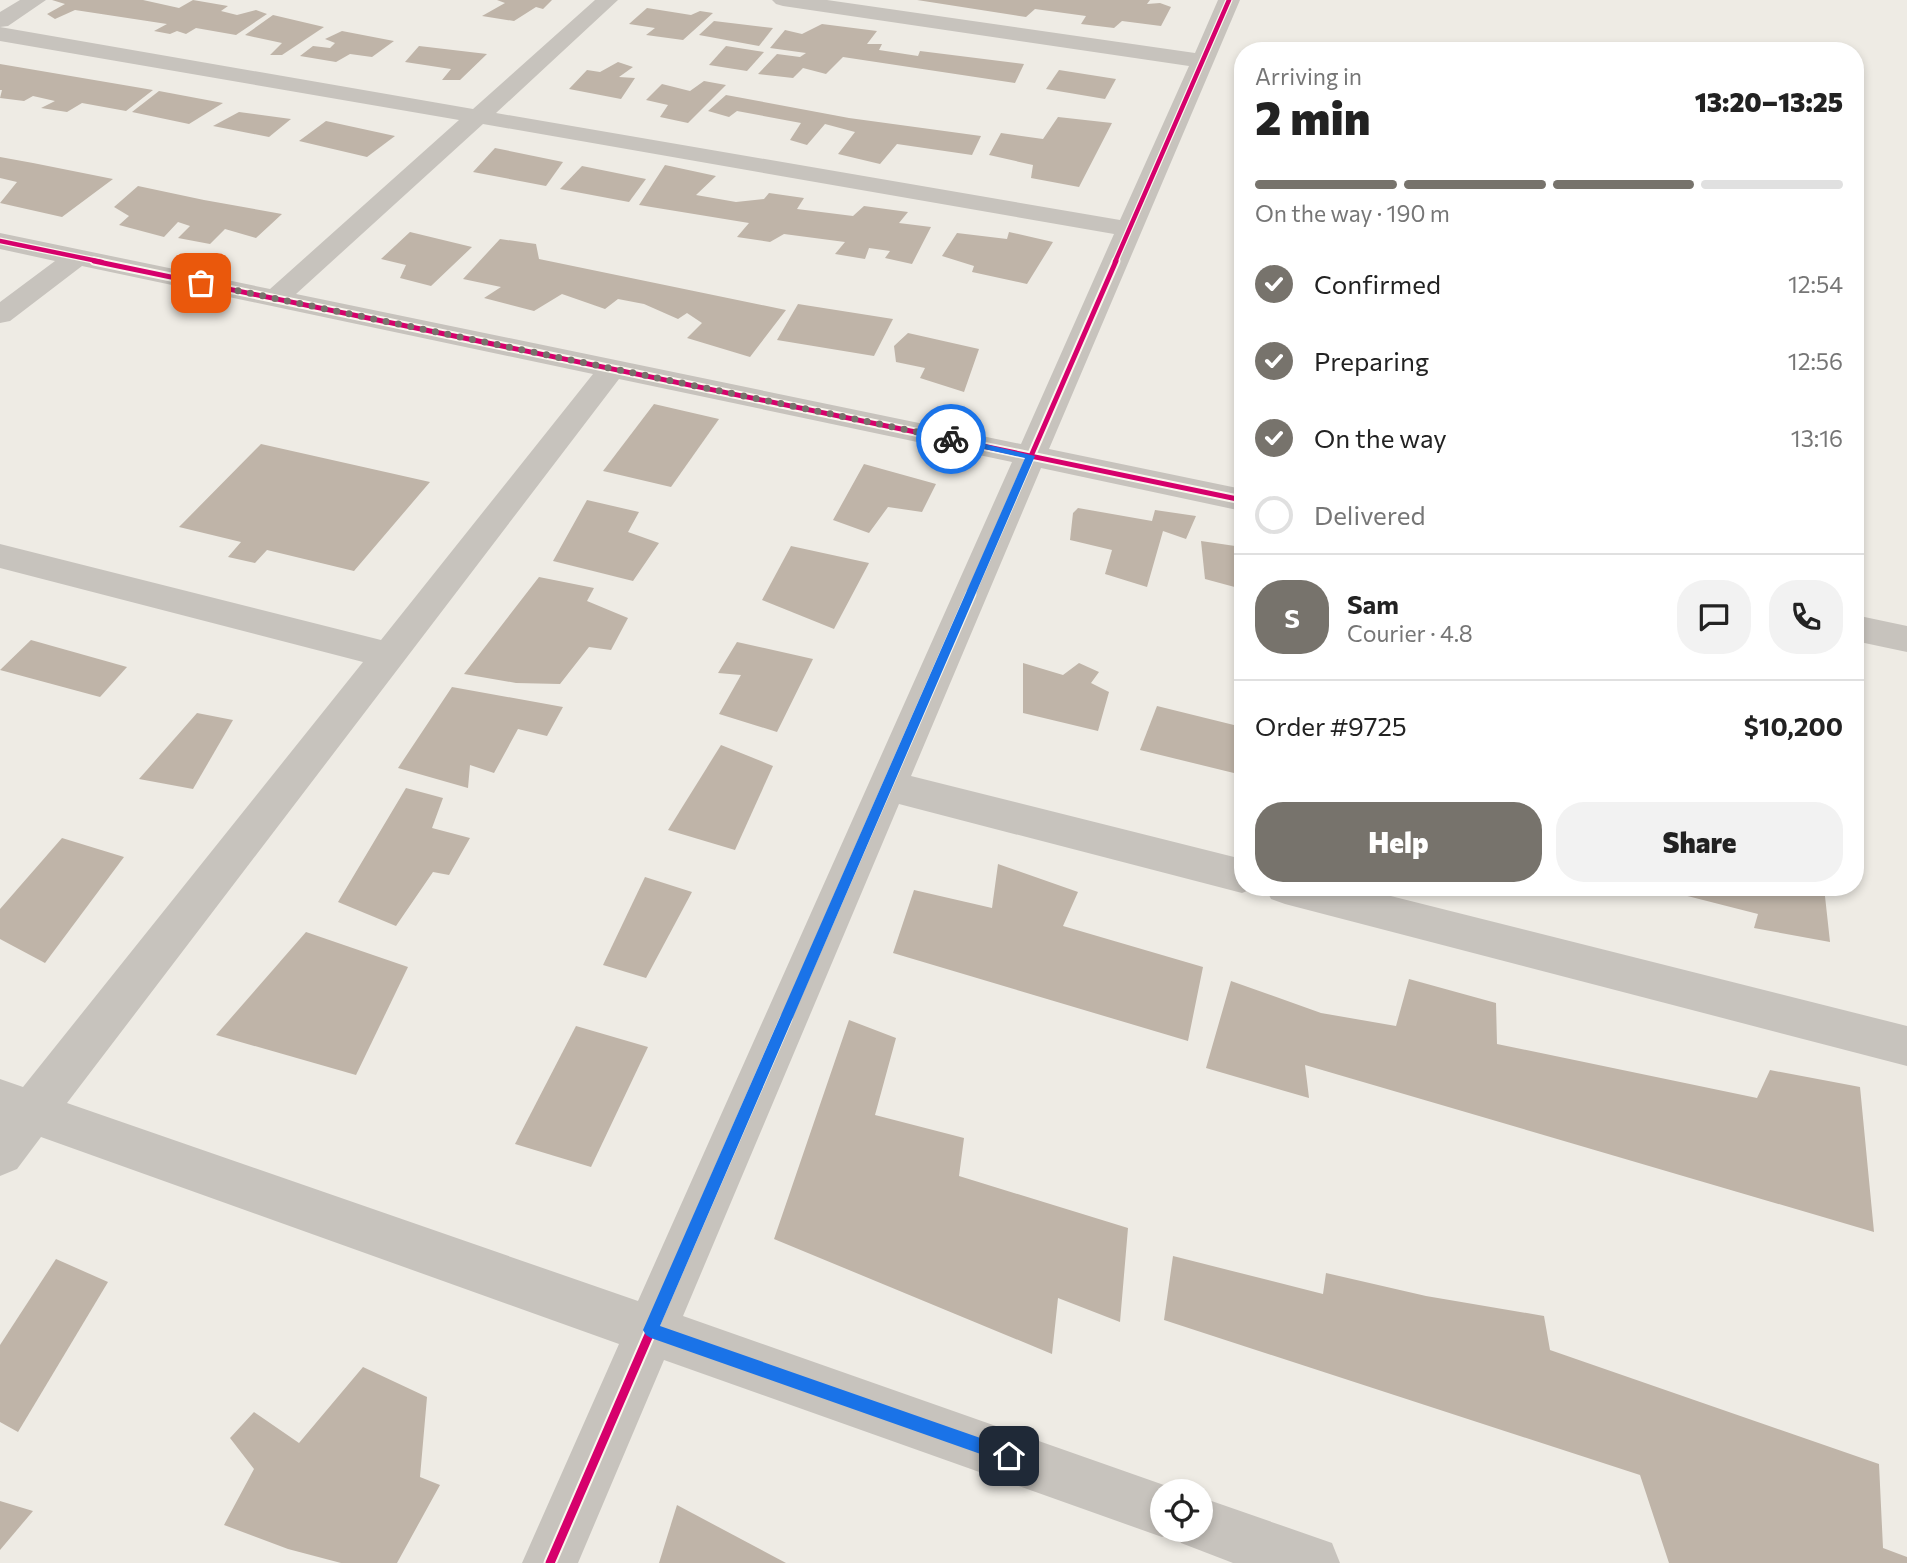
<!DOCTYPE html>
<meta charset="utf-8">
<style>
:root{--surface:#fff;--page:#f2f2f2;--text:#222;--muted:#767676;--line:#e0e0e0;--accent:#77736c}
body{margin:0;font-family:Commissioner,sans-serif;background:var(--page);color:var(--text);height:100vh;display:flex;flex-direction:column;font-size:26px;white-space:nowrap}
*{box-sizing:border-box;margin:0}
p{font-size:23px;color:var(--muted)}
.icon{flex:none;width:38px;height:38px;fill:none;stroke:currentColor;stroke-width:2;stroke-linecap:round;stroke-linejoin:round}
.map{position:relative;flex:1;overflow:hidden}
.side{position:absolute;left:1234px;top:42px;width:630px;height:854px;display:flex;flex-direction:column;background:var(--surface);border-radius:28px;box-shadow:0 4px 10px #0003}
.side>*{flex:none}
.controls{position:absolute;left:1150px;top:1479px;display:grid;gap:14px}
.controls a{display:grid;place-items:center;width:63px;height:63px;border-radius:50%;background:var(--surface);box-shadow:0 4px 10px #0003;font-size:35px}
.pin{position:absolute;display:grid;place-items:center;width:60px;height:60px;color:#fff;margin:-30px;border-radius:14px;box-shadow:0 4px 10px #0006}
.courier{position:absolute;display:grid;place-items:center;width:70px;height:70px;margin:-35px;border:5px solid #1a73e8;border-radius:50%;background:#fff;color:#222;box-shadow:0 2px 9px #0007}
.headline em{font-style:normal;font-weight:800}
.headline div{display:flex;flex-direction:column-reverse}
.headline{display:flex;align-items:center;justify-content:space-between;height:119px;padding:0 21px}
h1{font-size:46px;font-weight:800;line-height:52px}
.bar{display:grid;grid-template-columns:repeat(4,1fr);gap:10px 7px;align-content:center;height:84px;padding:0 21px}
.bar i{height:9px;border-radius:5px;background:var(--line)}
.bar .selected{background:var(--accent)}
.bar p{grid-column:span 4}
.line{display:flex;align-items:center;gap:18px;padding:0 21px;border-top:2px solid var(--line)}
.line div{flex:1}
.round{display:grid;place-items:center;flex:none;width:74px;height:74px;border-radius:28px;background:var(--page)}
ol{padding:0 21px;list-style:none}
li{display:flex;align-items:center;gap:21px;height:77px}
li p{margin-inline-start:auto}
li .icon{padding:7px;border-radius:50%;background:var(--accent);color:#fff;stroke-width:4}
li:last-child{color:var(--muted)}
li i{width:38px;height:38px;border:4px solid var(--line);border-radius:50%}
.cta{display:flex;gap:14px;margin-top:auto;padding:14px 21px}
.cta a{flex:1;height:80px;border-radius:28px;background:var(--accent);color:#fff;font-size:28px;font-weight:800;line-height:80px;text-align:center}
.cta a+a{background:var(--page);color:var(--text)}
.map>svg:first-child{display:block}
.building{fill:#bfb4a8}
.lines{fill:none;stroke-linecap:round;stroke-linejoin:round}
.minor{fill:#c7c3bd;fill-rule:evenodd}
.cycleway-far3-casing{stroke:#f9f6ed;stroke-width:7}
.cycleway-far2-casing{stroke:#f9f6ed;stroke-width:9}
.cycleway-far1-casing{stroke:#f9f6ed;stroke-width:11}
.cycleway-casing{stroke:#f9f6ed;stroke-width:13}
.cycleway-far3{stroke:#d6006c;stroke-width:4.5}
.cycleway-far2{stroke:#d6006c;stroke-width:5}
.cycleway-far1{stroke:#d6006c;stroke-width:7}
.cycleway{stroke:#d6006c;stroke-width:9}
.route{fill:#1a73e8}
.done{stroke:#77736c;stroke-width:7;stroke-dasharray:0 12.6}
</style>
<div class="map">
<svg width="1907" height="1563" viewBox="0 0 1907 1563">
<rect width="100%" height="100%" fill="#eeebe4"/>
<g class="building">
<path d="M52,0H143L179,8L193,0L228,6L221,11L237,15L256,10L267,14L236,35L196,28L186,34L177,31L170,34L154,31L167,24L75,10L55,19L47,14L65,4Z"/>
<path d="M497,0H552L543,9L536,7L514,21L482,16L505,3Z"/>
<path d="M917,0H1150L1147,4L1160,3L1171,7L1161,26L1122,21L1114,28L1081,24L1086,16L1035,9L1026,17Z"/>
<path d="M647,8L691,15L700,11L713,13L683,40L646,35L655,28L629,24Z"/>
<path d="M273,15L324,27L282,55H270L282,43L245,35Z"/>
<path d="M714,21L773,28L759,46L699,35Z"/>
<path d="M822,24L877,31L867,44H882L879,50L918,56L920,51L1024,64L1015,83L843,57L826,74L803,68L793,78L758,74L777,54L800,57L806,53L770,48L785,30L802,34Z"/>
<path d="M342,31L394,41L372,57L350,54L336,62L300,56L313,46L330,48L335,43L325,39Z"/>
<path d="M419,46L487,54L460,80H442L451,69L405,62Z"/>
<path d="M726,46L764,52L747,71L709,65Z"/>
<path d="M618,62L633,67L619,77L635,78L621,99L569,89L587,70L600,72Z"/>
<path d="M0,64L153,90L126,111L82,103L67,112L41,108L55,101L33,96L24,101L0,98L2,90H0Z"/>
<path d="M1059,70L1116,79L1105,99L1046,89Z"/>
<path d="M704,81L726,85L688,123L660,117L668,105L646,100L662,84L690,91Z"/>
<path d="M159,91L223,103L189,124L132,112Z"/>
<path d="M726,95L849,118L981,136L972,155L897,144L880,164L838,154L855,132L825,124L807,145L790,140L801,123L737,111L729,117L708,111Z"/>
<path d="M239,112L291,119L269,137L213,126Z"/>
<path d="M1058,117L1112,123L1079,187L1031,178L1033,165L989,155L1001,133L1043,139Z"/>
<path d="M326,121L395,136L367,157L299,141Z"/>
<path d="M495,148L563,162L546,186L473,172Z"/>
<path d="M0,157L33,163L113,179L62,217L0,203L17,182L0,178Z"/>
<path d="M665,165L716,176L696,195L736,202L764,199L769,193L804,198L797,209L853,216L864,206L908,212L899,223L931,227L912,264L885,258L890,251L869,248L865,259L835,254L845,242L784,234L770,242L737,237L749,223L639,205Z"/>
<path d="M582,166L646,179L629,202L560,189Z"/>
<path d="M138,186L204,200L282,214L256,238L225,229L210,244L178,238L190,226L178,222L164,237L119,225L129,216L114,207Z"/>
<path d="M410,232L472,247L431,286L400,278L406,265L381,259Z"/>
<path d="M1009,232L1053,242L1027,284L972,272L974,266L942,256L957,233L1007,239Z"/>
<path d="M500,239L536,244L539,259L786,310L750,357L687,338L702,323L687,313L678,319L644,304L618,299L605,309L562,294L534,311L484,298L501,287L463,279Z"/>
<path d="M798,304L893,319L874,356L777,340Z"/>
<path d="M908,333L979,349L964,392L920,378L925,368L896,362L894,346Z"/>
<path d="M654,404L719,419L671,487L603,471Z"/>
<path d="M261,444L430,482L354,571L267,550L255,563L228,557L241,542L179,527Z"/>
<path d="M864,464L936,484L922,512L888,507L869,533L833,520Z"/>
<path d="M587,500L639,512L628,532L659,543L633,581L553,561Z"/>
<path d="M1078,508L1152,521L1155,510L1196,516L1186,539L1163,531L1147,587L1105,574L1112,550L1070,540L1073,513Z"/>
<path d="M1201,541L1242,547V589L1205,579Z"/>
<path d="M791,546L869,563L834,629L762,600Z"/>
<path d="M539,577L594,588L587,601L628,618L611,650L589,647L560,684L516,683L464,674Z"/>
<path d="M31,640L127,667L100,697L0,670Z"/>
<path d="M737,642L813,659L777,732L719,714L741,675L718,673Z"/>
<path d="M1023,663L1063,675L1079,663L1099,672L1091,683L1109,692L1098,731L1023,713Z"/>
<path d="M452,687L563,707L547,736L518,729L494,773L470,765L468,788L398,768Z"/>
<path d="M1157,706L1242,727V775L1140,750Z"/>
<path d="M197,713L233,720L193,789L139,779Z"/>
<path d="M721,745L773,766L735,850L668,830Z"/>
<path d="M406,788L443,798L432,828L470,838L449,875L433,872L396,926L338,902Z"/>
<path d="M62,838L124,857L45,963L0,939V909Z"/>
<path d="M998,864L1078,892L1063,926L1203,967L1188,1041L893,953L914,890L992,908Z"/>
<path d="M645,877L692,892L646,978L603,965Z"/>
<path d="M1824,887L1830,942L1754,928L1758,914L1656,888Z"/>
<path d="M306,932L408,967L356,1075L216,1035Z"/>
<path d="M1409,979L1496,1003L1497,1044L1757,1098L1770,1070L1860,1087L1874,1232L1305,1065L1309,1098L1206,1068L1231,981L1321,1013L1396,1026Z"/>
<path d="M849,1020L896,1038L875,1115L964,1138L959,1176L1128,1228L1120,1322L1058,1298L1052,1354L774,1239Z"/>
<path d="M576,1026L648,1047L591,1167L515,1144Z"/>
<path d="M1173,1256L1323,1294L1326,1273L1426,1296L1544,1316L1550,1350L1879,1464L1883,1548L1907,1557V1563H1669L1640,1475L1164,1320Z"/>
<path d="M56,1259L108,1282L18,1432L0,1422V1345Z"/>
<path d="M363,1367L427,1397L420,1477L440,1485L397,1563H341L288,1549L224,1525L254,1469L230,1438L254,1412L299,1443Z"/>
<path d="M0,1501L33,1511L0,1550Z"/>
<path d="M677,1505L786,1563H659Z"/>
</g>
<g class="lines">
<g class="minor">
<path d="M20,0H46L8,26L0,27L473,109L595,0H618L496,113L1120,220L1189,66L783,6L776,4L772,0H827L1195,53L1218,0H1240L1049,449L1242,489V511L1041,468L911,776L1242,859V887H1257L1242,893L899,804L683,1316L1181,1491H1162V1530H1200V1497L1332,1543L1340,1563H1233L1181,1543L1176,1532L1162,1537L664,1360L578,1563H522L619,1344L41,1137L17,1169L0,1176V1079L23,1087L363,662L0,568V544L381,640L593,374L82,266L10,321L0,323V302L55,261L0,249V233L270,289L459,120L0,41V12ZM483,124L1114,234L1021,444L296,294ZM619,379L1012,462L638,1301L67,1103Z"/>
<path d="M1855,615L1907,626V652L1855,641Z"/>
<path d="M1265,887H1355L1907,1026V1066L1285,904L1271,899Z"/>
</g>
<g class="cycleway-far3-casing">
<g id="cycleway-far3">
<path d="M0,241L102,262"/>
<path d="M1115,262L1229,0"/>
</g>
</g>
<g class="cycleway-far2-casing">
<g id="cycleway-far2">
<path d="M94,261L1242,500"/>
<path d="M970,596L1116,261"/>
</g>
</g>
<g class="cycleway-far1-casing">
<path id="cycleway-far1" d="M785,1021L971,594"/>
</g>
<g class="cycleway-casing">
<path id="cycleway" d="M550,1563L786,1019"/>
</g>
<use href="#cycleway-far3" class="cycleway-far3"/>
<use href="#cycleway-far2" class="cycleway-far2"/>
<use href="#cycleway-far1" class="cycleway-far1"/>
<use href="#cycleway" class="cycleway"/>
</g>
<path class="route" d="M951,436L1035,456L660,1326L1009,1448L1014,1451L1017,1456L1014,1462L1009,1464L651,1338L646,1335L643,1330L1025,458L948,441L947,439Z"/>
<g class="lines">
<path class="done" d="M201,283L951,439"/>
</g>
</svg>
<div class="controls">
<a><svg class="icon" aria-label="locate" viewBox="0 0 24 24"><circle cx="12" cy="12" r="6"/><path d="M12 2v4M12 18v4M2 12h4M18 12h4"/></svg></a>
</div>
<div class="pin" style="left:201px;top:283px;background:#ea580c"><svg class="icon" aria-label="bag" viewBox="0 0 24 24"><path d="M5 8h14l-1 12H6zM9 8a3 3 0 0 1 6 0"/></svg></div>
<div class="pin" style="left:1009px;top:1456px;background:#1f2937"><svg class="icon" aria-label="home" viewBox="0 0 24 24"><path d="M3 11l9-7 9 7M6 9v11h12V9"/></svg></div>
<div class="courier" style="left:951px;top:439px"><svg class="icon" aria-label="bike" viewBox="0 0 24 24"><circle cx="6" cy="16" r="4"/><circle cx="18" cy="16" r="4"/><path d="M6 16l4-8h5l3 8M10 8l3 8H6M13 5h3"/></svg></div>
<section class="side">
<div class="headline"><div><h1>2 min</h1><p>Arriving in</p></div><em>13:20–13:25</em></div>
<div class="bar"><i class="selected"></i><i class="selected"></i><i class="selected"></i><i></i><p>On the way · 190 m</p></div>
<ol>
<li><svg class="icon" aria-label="check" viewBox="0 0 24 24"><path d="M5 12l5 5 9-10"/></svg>Confirmed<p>12:54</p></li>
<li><svg class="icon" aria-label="check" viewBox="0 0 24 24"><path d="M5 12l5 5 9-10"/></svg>Preparing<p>12:56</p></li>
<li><svg class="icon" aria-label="check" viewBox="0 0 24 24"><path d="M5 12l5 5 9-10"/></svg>On the way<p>13:16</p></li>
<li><i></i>Delivered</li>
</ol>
<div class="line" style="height:126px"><b class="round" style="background:var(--accent);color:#fff">S</b><div><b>Sam</b><p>Courier · 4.8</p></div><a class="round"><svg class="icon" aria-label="chat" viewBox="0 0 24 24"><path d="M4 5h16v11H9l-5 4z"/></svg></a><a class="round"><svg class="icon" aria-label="phone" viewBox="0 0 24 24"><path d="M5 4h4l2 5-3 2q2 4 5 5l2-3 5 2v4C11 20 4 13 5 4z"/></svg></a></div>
<div class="line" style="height:91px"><div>Order #9725</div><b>$10,200</b></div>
<div class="cta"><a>Help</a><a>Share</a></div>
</section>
</div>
